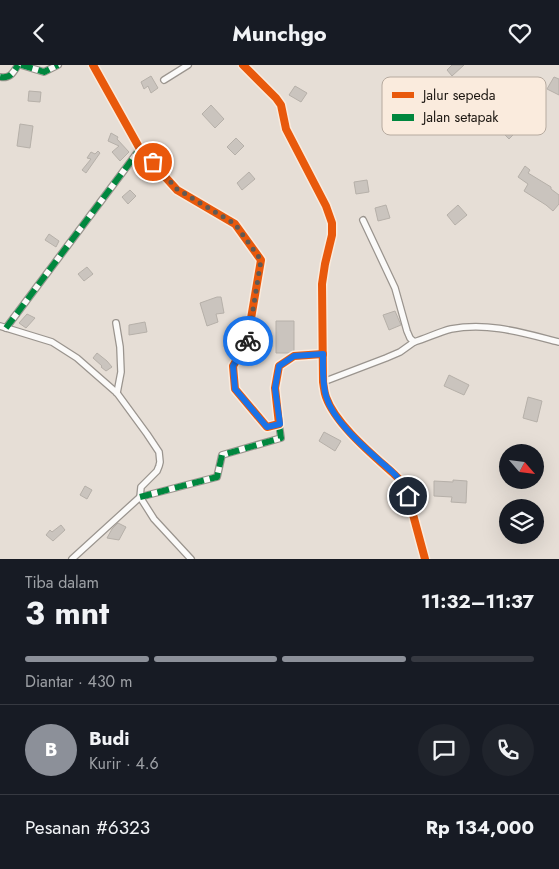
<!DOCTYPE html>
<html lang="id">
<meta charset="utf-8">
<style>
:root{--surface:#171b24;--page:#20242c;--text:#f1f3f6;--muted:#9ea1a6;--line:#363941;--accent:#8c9099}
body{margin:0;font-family:Jost,sans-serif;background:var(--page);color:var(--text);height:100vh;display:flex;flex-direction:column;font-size:19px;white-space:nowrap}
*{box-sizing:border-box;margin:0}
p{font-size:16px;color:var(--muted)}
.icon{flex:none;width:28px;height:28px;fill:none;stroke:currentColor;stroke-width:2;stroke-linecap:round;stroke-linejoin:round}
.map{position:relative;height:494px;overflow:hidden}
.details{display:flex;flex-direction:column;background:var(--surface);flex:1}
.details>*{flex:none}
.needle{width:32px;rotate:118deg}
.tools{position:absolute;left:499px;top:379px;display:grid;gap:10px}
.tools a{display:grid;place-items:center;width:45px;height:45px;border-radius:50%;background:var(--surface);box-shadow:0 5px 20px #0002;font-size:25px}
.pin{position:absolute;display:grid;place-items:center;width:42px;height:42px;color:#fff;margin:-21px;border:2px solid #fff;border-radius:50%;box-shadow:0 1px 5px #0007}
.courier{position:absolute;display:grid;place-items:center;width:50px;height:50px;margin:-25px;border:4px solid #1a73e8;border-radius:50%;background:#fff;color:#222;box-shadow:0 1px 6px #0007}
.head em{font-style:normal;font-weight:700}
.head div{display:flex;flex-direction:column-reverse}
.head{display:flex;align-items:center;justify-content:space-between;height:85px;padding:0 25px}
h1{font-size:32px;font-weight:700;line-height:38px}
.bar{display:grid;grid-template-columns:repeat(4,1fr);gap:8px 5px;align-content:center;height:60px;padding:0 25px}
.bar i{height:6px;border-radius:4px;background:var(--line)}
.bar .active{background:var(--accent)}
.bar p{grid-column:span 4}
.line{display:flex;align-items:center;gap:12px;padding:0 25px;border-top:1px solid var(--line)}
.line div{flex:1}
.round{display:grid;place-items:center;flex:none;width:52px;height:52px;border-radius:26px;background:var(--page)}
header{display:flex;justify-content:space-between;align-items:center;height:65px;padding:0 25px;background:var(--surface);font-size:22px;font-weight:700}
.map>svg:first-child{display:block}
.building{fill:#cac4be;stroke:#b6b0a9}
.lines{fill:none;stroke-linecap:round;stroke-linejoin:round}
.minor-casing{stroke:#9a948e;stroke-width:8}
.minor{stroke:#fbfaf9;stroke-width:5.5}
.quiet{stroke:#00873e;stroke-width:6;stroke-dasharray:12 6;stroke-linecap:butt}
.cycleway-casing{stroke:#faebdd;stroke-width:11}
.cycleway{stroke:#e8590c;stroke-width:8}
.done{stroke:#605a54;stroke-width:5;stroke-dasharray:0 9}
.route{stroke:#1a73e8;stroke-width:6}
.key{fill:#faebdd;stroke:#b6aa9f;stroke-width:1}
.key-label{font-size:14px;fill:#18130e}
</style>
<header><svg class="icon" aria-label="back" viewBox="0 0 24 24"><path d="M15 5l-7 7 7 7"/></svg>Munchgo<svg class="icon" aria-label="heart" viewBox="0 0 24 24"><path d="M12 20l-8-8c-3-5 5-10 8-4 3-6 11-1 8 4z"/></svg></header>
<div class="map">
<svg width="559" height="494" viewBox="0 0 559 494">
<rect width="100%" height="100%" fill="#e6ded6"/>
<g class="building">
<path d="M452,0H464L452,11L447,5Z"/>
<path d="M151,11L158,23L151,28L148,21L144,24L141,17Z"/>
<path d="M554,12L559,14V30L547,24Z"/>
<path d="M295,21L307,28L301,37L289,30Z"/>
<path d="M29,26L41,27L40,37L28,36Z"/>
<path d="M211,40L224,54L215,63L202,49Z"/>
<path d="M507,49L520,63L509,74L495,60Z"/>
<path d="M20,59L33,61L30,83L17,81Z"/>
<path d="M111,68L118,72L117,74L129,87L120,96L112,87L119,81L108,76Z"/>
<path d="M236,73L244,81L235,90L227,82Z"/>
<path d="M98,86L100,88L86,108L82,105L91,94L87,93L91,87L95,89Z"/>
<path d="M525,101L530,105L528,108L551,122V124L559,130V139L553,146L546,140L524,126L528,119L518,112Z"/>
<path d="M249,107L255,114L242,125L237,118Z"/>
<path d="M367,115L369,127L356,129L354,117Z"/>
<path d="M130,125L136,131L128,139L122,132Z"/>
<path d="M386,140L390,153L378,156L375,143Z"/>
<path d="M458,140L467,150L455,160L447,150Z"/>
<path d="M49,169L59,176L56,182L45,175Z"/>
<path d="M87,202L93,209L84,216L78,209Z"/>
<path d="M217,232H221L224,248L216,249L218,257L207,261L200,238Z"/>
<path d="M395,246L401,260L389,265L383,250Z"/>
<path d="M27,249L35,253L26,263L19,258Z"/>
<path d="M276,256H294V286L290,288H276Z"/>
<path d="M145,257L147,267L129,270V260Z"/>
<path d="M97,288L107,296L112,302L106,306L101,302L102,301L93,293Z"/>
<path d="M449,310L469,320L464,330L444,321Z"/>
<path d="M528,332L542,336L537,357L523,353Z"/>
<path d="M324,367L341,376L335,386L319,376Z"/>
<path d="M453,415L467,416L466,438L451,437L452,432L434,431V416L453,417Z"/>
<path d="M85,421L92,425L87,434L80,430Z"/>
<path d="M118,458L126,462L119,475L107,473L112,464Z"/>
<path d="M61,460L65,465L53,476L46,470L50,465L52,467Z"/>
</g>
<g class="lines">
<g class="minor-casing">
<g id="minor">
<path d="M21,0L44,7L58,0"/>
<path d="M93,0L140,84L177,125L235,159L261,195L247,277L233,301L235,324L267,362L279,359L275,323L279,301L294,291L323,289"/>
<path d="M243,0L276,33L281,40L286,64L326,141L332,158V170L325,199L322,219L323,317C324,322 324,327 326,332C336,360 373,390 395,410L402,417L408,431L425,494"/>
<path d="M0,12C10,14 13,8 18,0"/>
<path d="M164,15L188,0"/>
<path d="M363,155L395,223L407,266L410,273L414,277C427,273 439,267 451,264C489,257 523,268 559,277"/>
<path d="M116,258L120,282L121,307L117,328"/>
<path d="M0,261L52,277L77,293L117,328L147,369L159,387L160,397L159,401L157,406L141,422L140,432L154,454L191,494"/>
<path d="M6,263L140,84"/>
<path d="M323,317L386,293L400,287L414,277"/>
<path d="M72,494L140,432L217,412L222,390L281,373L279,359"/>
</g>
</g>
<use href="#minor" class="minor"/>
<g class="quiet">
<path d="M21,0L44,7L58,0"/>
<path d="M0,12C10,14 13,8 18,0"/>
<path d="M6,263L140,84L143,86"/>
<path d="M140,432L217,412L222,390L281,373L279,359"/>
</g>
<g class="cycleway-casing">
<g id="cycleway">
<path d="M93,0L140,84L177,125L235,159L261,195L247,277L233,301L235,324L267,362L279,359L275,323L279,301L294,291L323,289"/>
<path d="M243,0L276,33L281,40L286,64L326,141L332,158V170L325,199L322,219L323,317C324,322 324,327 326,332C336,360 373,390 395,410L402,417L408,431L425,494"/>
</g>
</g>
<use href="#cycleway" class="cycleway"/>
</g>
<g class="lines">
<path class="done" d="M153,97L177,124L235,159L261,195L248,276"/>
<path class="route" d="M248,276L233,301L235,324L267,362L280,359L275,323L279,301L294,291L323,289C323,303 322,317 326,331C333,356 363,381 382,398C389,404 396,409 401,417C404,421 406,426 408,431"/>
</g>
<rect x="382" y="12" width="164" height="58" rx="8" class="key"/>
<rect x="392" y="27" width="22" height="6" fill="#e8590c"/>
<rect x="392" y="49" width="22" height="7" fill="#00873e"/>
<g class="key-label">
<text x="423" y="35">Jalur sepeda</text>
<text x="423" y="57">Jalan setapak</text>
</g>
</svg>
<div class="tools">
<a><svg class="needle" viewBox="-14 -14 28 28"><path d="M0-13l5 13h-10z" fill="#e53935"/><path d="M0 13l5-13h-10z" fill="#9ea1a6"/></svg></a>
<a><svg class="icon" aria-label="layers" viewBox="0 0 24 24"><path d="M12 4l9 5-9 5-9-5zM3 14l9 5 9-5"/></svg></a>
</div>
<div class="pin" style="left:153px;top:97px;background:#ea580c"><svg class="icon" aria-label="bag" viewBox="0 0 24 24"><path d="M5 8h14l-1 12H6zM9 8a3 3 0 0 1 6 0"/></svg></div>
<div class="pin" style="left:408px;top:431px;background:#1f2937"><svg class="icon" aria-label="home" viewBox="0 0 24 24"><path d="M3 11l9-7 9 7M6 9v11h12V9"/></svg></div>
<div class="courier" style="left:248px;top:276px"><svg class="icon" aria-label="bike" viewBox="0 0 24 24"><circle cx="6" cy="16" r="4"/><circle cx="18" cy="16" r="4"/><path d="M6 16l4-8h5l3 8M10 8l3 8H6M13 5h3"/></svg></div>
</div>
<section class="details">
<div class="head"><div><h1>3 mnt</h1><p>Tiba dalam</p></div><em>11:32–11:37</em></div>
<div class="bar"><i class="active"></i><i class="active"></i><i class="active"></i><i></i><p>Diantar · 430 m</p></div>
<div class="line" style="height:90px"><b class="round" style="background:var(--accent);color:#fff">B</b><div><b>Budi</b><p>Kurir · 4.6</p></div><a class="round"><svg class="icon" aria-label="chat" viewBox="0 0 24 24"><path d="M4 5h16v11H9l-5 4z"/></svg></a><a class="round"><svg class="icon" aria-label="phone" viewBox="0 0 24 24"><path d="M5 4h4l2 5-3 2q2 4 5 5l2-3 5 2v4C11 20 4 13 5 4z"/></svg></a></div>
<div class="line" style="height:65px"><div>Pesanan #6323</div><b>Rp 134,000</b></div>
</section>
